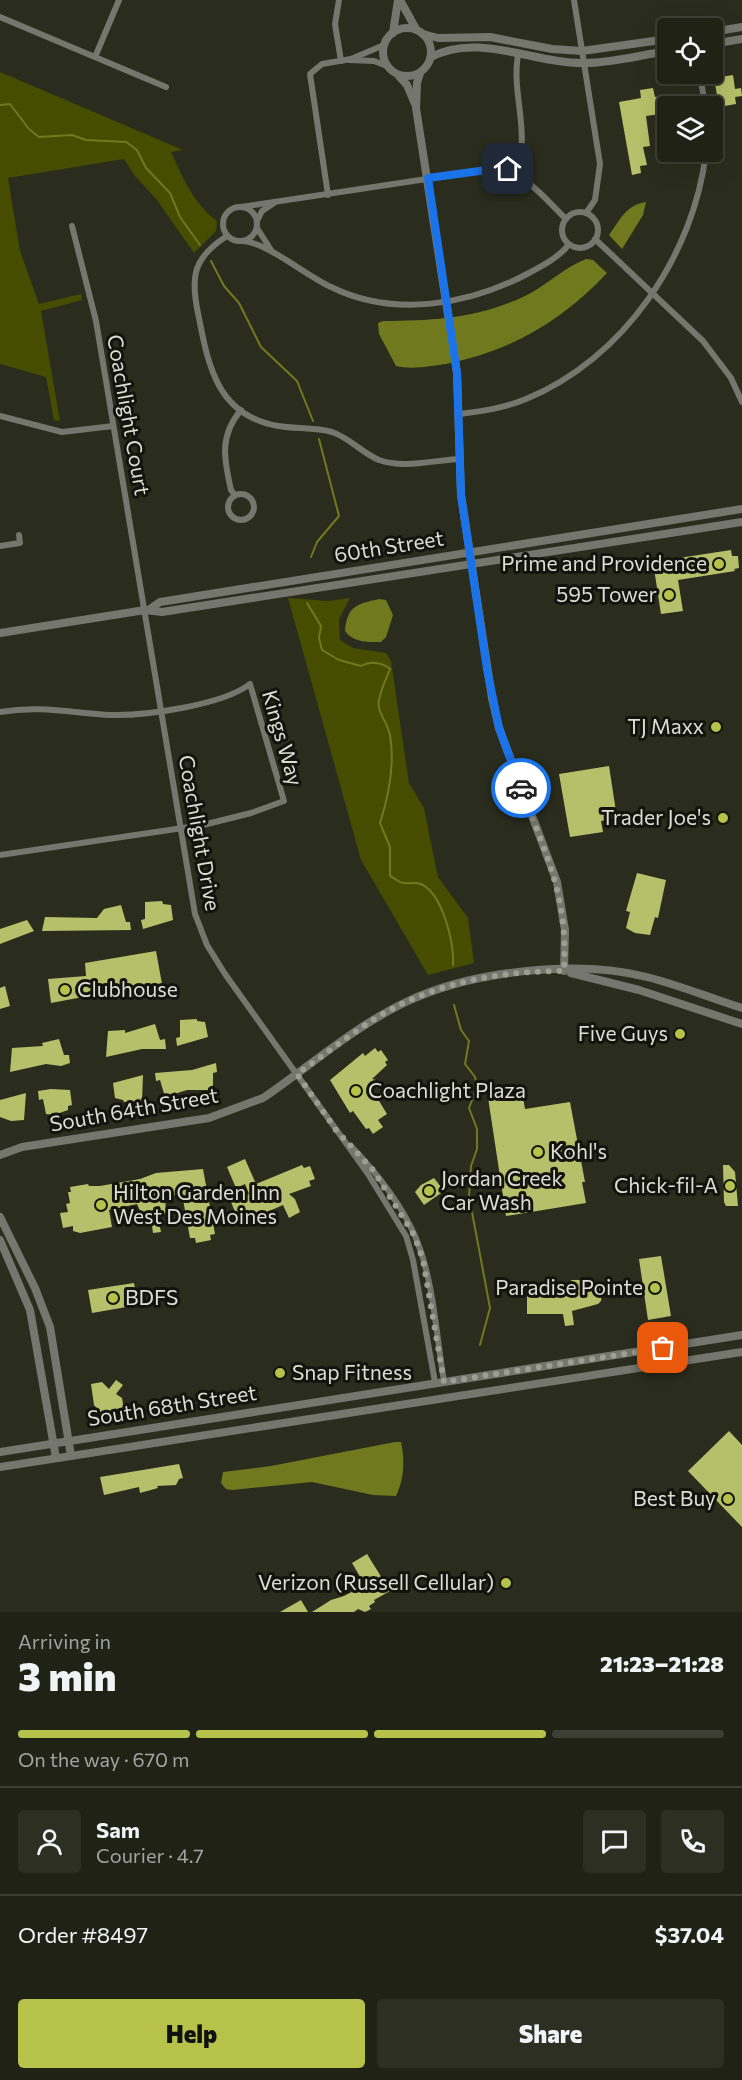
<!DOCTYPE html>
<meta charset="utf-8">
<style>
:root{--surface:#202216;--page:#2d2f23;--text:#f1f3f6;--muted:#a2a4a1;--line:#3d3f35;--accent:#b6c249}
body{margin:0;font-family:Commissioner,sans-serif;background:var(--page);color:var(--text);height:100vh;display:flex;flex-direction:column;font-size:22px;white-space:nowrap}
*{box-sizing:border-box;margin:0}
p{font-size:20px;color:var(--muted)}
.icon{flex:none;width:33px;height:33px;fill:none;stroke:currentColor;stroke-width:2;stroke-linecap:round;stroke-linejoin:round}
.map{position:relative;height:1612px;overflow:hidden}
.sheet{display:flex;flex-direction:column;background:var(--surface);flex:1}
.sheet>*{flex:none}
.fabs{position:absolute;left:657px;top:18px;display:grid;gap:12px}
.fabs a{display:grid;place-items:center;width:66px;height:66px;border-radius:6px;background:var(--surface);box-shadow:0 6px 24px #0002,0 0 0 2px var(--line);font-size:30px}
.pin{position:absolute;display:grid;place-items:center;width:51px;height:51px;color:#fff;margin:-26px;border-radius:12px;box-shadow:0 3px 9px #0006}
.courier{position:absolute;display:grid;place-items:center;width:60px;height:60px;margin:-30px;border:4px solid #1a73e8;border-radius:50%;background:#fff;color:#222;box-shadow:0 2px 8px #0007}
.head em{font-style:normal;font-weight:800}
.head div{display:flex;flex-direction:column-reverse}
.head{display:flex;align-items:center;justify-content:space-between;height:102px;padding:0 18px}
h1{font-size:39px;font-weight:800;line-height:45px}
.bar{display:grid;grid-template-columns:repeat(4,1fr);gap:9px 6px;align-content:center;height:72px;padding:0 18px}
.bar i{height:8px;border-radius:4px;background:var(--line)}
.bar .active{background:var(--accent)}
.bar p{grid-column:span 4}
.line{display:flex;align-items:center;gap:15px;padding:0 18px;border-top:2px solid var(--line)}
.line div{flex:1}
.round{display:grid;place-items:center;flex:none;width:63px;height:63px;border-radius:6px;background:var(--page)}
.action{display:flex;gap:12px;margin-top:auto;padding:12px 18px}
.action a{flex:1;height:69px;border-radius:6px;background:var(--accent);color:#111;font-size:24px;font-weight:800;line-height:69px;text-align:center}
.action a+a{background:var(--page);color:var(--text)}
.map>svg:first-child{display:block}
.green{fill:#464c00}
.water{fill:#71791f}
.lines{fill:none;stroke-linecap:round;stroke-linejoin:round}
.stream{stroke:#71791f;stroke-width:2}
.building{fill:#b5c06a}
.minor{stroke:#75766e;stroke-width:6}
.tertiary{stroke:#75766e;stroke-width:8}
.done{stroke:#9e9f93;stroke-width:6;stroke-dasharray:0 10.8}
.route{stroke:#1a73e8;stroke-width:8}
.poi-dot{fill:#b6c249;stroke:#13140d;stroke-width:2}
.labels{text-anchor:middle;stroke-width:6;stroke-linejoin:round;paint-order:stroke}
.street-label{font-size:21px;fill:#dcddd3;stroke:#13140d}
.poi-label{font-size:21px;fill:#dcddd3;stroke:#13140d;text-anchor:end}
</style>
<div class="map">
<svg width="742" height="1612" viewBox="0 0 742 1612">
<rect width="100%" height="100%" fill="#2a2d1d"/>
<g class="green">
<path d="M0,72L183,150L171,152C183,178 193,203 217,221L216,231L194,253L157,200L135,176L124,159L8,178L20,251L39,304L81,294L82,300L41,311L60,421L54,420L46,377L0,364Z"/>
<path d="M288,598L328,601L350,598L339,619L340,640L353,648L386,653L391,661L409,783L424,808L438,877L468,918L474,963L428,975L361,860Z"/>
</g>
<g class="water">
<path d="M646,202L643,215L622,249L609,235C620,220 626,205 646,202Z"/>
<path d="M586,259L593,260L607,273C562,321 511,351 446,364C431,366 411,370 396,366L379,334L378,323L383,321C433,321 481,318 527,295C547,285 565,267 586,259Z"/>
<path d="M379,599L386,600L393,615L386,637L381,642C367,642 354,643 345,631C347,606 357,604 379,599Z"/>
<path d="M395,1442H401C405,1461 404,1479 396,1496L373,1495L312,1482L232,1490L226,1489L221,1483L223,1472L271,1466Z"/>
</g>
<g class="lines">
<g class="stream">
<path d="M0,105L10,104L29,129L39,137L72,135L86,140L126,142L137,150L146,168L170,193L180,217L200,245"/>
<path d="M211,261L224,286L239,303L261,347L297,381L313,421"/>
<path d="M311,557L317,542L339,516L319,439"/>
<path d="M307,603L321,626L319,638L322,650L339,660L361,666C370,661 382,662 390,669C386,679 381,689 379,700C376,711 388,723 390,735C395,764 389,795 380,823L390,847V876C394,878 399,882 403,883C409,884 415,882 421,884C443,894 454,943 453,965"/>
<path d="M454,1005L461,1030L469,1041L465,1064L475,1077L477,1087L469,1108L477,1129V1149L471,1166L469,1196L490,1308L480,1345"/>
</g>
</g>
<g class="building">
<path d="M733,75L735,89L741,88L742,96L735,97L736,104L719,107L714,78Z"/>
<path d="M653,88L655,97L667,95L668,143H662L660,114L646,116L650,146L643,147L647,165L640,166L641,173L632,175L619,102L641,98L640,90Z"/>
<path d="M731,550L732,556H738L739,568L734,569L735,571L678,580L683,611L661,614L653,562Z"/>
<path d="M609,766L617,818L601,821L603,832L570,837L559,774Z"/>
<path d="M637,873L666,880L658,918L655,917L650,935L635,933L626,928L630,912L626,911Z"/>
<path d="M162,901L163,904L171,905L173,920L143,929L141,920L145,919V902Z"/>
<path d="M121,905L126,922H130L131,930L42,931L45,917L97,918L104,909Z"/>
<path d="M27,920L34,931L0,944V929Z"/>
<path d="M156,951L162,984L104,991V993L51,1003L48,979L86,976L85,963Z"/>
<path d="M5,986L10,1006L0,1009V988Z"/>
<path d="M197,1019V1021L205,1022L208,1037L177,1046L176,1038L180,1037V1020Z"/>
<path d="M155,1024L160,1040L165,1039L166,1049H142L106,1057L108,1031L125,1030V1033Z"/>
<path d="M59,1039L64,1055H69L70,1063L61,1066L46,1064L10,1072L12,1048L43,1046L42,1043Z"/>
<path d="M375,1048L378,1052L381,1050L388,1060L385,1062L387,1065L372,1079L380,1081L379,1088L370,1086L387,1114L378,1120L383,1127L373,1134L369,1128L366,1129L353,1111L350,1113L330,1080L363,1053L365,1056Z"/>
<path d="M216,1063L217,1072L213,1073V1090H187L165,1097L160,1080L156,1081L155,1073L192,1070Z"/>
<path d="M143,1075L142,1101L124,1102L123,1100L115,1098L113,1083Z"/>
<path d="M521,1086L525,1109L570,1102L585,1182H582L586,1203L506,1216L487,1091Z"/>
<path d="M51,1089L70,1090L72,1105L68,1106V1110L54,1115L46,1114L43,1099L39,1100L38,1091Z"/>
<path d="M26,1093L24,1120L11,1121L0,1117V1100Z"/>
<path d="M245,1159L256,1184L302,1165L304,1168L310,1166L315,1179L309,1181L311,1186L289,1194L295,1199L300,1212L289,1218L283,1205L240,1224L231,1202L249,1194L245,1184L236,1188L227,1167Z"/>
<path d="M723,1165H729L735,1172L738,1206H726L724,1202Z"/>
<path d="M203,1169L215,1234L210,1235L211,1240L196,1243L195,1238H190L182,1194L165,1197L166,1213L158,1217L161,1232L153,1233L151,1218L143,1217L137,1204L109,1210L112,1227L80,1233L73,1231V1226L63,1228L60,1213L68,1212L66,1204L70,1203L68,1192H71L70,1187L88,1184L89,1186H100L140,1179L156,1173Z"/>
<path d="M434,1178L444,1191L424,1205L415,1192L421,1185Z"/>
<path d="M661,1256L671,1316L648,1320L639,1259Z"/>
<path d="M572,1280H591V1285L601,1286L602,1293L601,1301L598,1304L572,1311L574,1325L565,1326L563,1314H527V1296L549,1292L553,1286H564Z"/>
<path d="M134,1283L138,1305L92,1313L88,1290Z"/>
<path d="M116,1380L123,1385L116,1394L122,1398L124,1410L100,1412L94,1405L91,1384L102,1382L109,1389Z"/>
<path d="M729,1431L742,1445V1527L688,1471Z"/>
<path d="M179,1464L183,1478L179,1479L176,1485L157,1486L158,1488L140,1493L139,1487L104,1495L100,1477Z"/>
<path d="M367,1554L390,1591L374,1600L375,1602L369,1606L371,1609L365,1612L358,1609L354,1612H312L331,1600L344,1596L365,1585L352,1563Z"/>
<path d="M301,1600L308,1612H280Z"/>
</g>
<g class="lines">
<g class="minor">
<path d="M339,0L335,24L341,61"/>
<path d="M574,0L600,164L595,200L586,213"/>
<path d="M0,17L166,87"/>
<path d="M95,57L119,0"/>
<path d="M350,60L374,61L387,66"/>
<path d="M700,74L705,106"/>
<path d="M515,172C532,135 511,95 518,55"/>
<path d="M328,195L310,74L322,64L351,59L384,45"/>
<path d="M241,207L493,169C524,170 545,199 566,219"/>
<circle cx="240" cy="224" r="17"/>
<circle cx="580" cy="230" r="18"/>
<path d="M257,221L262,211L274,203"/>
<path d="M72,226L96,321L195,914L207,945L225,974L368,1174L406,1236L413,1260L435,1382"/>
<path d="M257,228L271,250"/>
<path d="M227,236C194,257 190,276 198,313C208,364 216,415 278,426C296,429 315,427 332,432C350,438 362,453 379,460C404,469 434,460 460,459"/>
<path d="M595,239L703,341L731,378L742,402"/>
<path d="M243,241C268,243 305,275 331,287C394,318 469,305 529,273C542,266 561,256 569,244"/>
<path d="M460,414C482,411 505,408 526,399C624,359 694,255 706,152"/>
<path d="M0,416L62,432L113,426"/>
<circle cx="241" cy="507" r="13"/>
<path d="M235,495L231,490C224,459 219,436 241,410"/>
<path d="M0,546L20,543L19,535"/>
<path d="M0,712C40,705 72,713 111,715C145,716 223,705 250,684L284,801L251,813L203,825L0,855"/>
<path d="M351,1146C376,1172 401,1204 415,1236C434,1280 436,1335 444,1381"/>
</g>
<g class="tertiary">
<path d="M400,0L416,29"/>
<circle cx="407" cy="52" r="24"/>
<path d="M712,32L742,27"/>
<path d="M393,33L398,0"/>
<path d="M423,34L438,38L490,37L552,49L582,51L668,39"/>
<path d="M712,44L742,39"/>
<path d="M431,57C479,32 534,64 585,63C612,63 640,55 668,51"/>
<path d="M420,73L417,83L416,108L457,373L461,495L492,698L499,728L557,882L565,930L564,971"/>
<path d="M399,76L407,85L415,104"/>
<path d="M150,609L160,602L742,509"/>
<path d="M0,633L145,610L162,612L742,522"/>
<path d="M571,973L639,990L742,1024"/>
<path d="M0,1155L22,1147L209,1118L263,1098C310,1066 355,1026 406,1002C471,971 577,959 647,977C679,985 710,998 742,1008"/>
<path d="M0,1217L35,1288L50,1327L71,1456"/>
<path d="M0,1240L30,1310L56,1458"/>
<path d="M0,1452L742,1335"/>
<path d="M0,1467L742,1352"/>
</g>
</g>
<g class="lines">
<path class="done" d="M521,788C546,856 568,895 564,971C498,971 433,983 376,1018C349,1035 323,1056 297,1074L336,1130L373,1170L414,1235L423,1260L444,1382L663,1348"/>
<path class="route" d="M508,169H494L428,178L457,373L461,495L487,669L499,728L521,788"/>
</g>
<g class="poi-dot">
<circle cx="719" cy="564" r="6"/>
<circle cx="669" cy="595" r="6"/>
<circle cx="716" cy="727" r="6"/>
<circle cx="723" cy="818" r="6"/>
<circle cx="65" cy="990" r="6"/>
<circle cx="680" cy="1034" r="6"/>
<circle cx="356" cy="1091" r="6"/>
<circle cx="538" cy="1152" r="6"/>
<circle cx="730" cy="1186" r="6"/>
<circle cx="429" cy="1191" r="6"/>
<circle cx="101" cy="1205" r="6"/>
<circle cx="655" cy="1288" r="6"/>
<circle cx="113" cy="1298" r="6"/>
<circle cx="280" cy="1373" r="6"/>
<circle cx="728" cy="1499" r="6"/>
<circle cx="506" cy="1583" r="6"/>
</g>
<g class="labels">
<g class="street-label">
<text transform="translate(128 415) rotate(80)" y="7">Coachlight Court</text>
<text transform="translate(389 547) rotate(-9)" y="7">60th Street</text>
<text transform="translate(282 738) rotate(74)" y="7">Kings Way</text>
<text transform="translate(199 833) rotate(80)" y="7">Coachlight Drive</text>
<text transform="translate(134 1110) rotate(-10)" y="7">South 64th Street</text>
<text transform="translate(172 1406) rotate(-9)" y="7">South 68th Street</text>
</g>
<g class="poi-label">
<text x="707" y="571">Prime and Providence</text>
<text x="657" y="602">595 Tower</text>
<text x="704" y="734">TJ Maxx</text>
<text x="711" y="825">Trader Joe's</text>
<text x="77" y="997" text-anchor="start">Clubhouse</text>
<text x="668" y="1041">Five Guys</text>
<text x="368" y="1098" text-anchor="start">Coachlight Plaza</text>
<text x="550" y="1159" text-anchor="start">Kohl's</text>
<text x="441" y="1186" text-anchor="start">Jordan Creek<tspan x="441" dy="24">Car Wash</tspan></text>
<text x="718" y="1193">Chick-fil-A</text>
<text x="113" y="1200" text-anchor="start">Hilton Garden Inn<tspan x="113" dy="24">West Des Moines</tspan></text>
<text x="643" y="1295">Paradise Pointe</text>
<text x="125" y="1305" text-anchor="start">BDFS</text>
<text x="292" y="1380" text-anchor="start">Snap Fitness</text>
<text x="716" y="1506">Best Buy</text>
<text x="494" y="1590">Verizon (Russell Cellular)</text>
</g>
</g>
</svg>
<div class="fabs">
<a><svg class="icon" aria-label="locate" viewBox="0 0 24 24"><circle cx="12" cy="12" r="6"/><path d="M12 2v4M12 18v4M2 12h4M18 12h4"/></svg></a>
<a><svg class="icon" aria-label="layers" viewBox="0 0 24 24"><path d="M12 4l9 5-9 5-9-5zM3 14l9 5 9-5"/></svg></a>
</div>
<div class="pin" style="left:663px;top:1348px;background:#ea580c"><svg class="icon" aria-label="bag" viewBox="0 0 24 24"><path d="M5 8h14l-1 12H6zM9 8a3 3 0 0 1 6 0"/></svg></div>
<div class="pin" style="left:508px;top:169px;background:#1f2937"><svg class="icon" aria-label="home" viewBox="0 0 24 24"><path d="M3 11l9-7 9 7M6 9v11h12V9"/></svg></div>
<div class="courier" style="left:521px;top:788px"><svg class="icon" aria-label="car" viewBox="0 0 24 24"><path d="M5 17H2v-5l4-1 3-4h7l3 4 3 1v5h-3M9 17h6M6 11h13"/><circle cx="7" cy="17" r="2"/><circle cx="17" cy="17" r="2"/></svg></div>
</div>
<section class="sheet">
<div class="head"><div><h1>3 min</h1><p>Arriving in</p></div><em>21:23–21:28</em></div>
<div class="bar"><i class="active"></i><i class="active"></i><i class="active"></i><i></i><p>On the way · 670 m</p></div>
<div class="line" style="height:108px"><a class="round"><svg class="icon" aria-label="person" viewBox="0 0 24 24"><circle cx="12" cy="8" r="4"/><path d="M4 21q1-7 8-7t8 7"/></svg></a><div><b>Sam</b><p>Courier · 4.7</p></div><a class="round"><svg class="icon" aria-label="chat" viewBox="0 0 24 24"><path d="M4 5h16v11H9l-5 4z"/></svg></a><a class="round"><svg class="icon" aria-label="phone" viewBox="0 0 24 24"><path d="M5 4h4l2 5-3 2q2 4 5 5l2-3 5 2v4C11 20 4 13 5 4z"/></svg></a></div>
<div class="line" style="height:78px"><div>Order #8497</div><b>$37.04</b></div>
<div class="action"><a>Help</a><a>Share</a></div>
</section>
